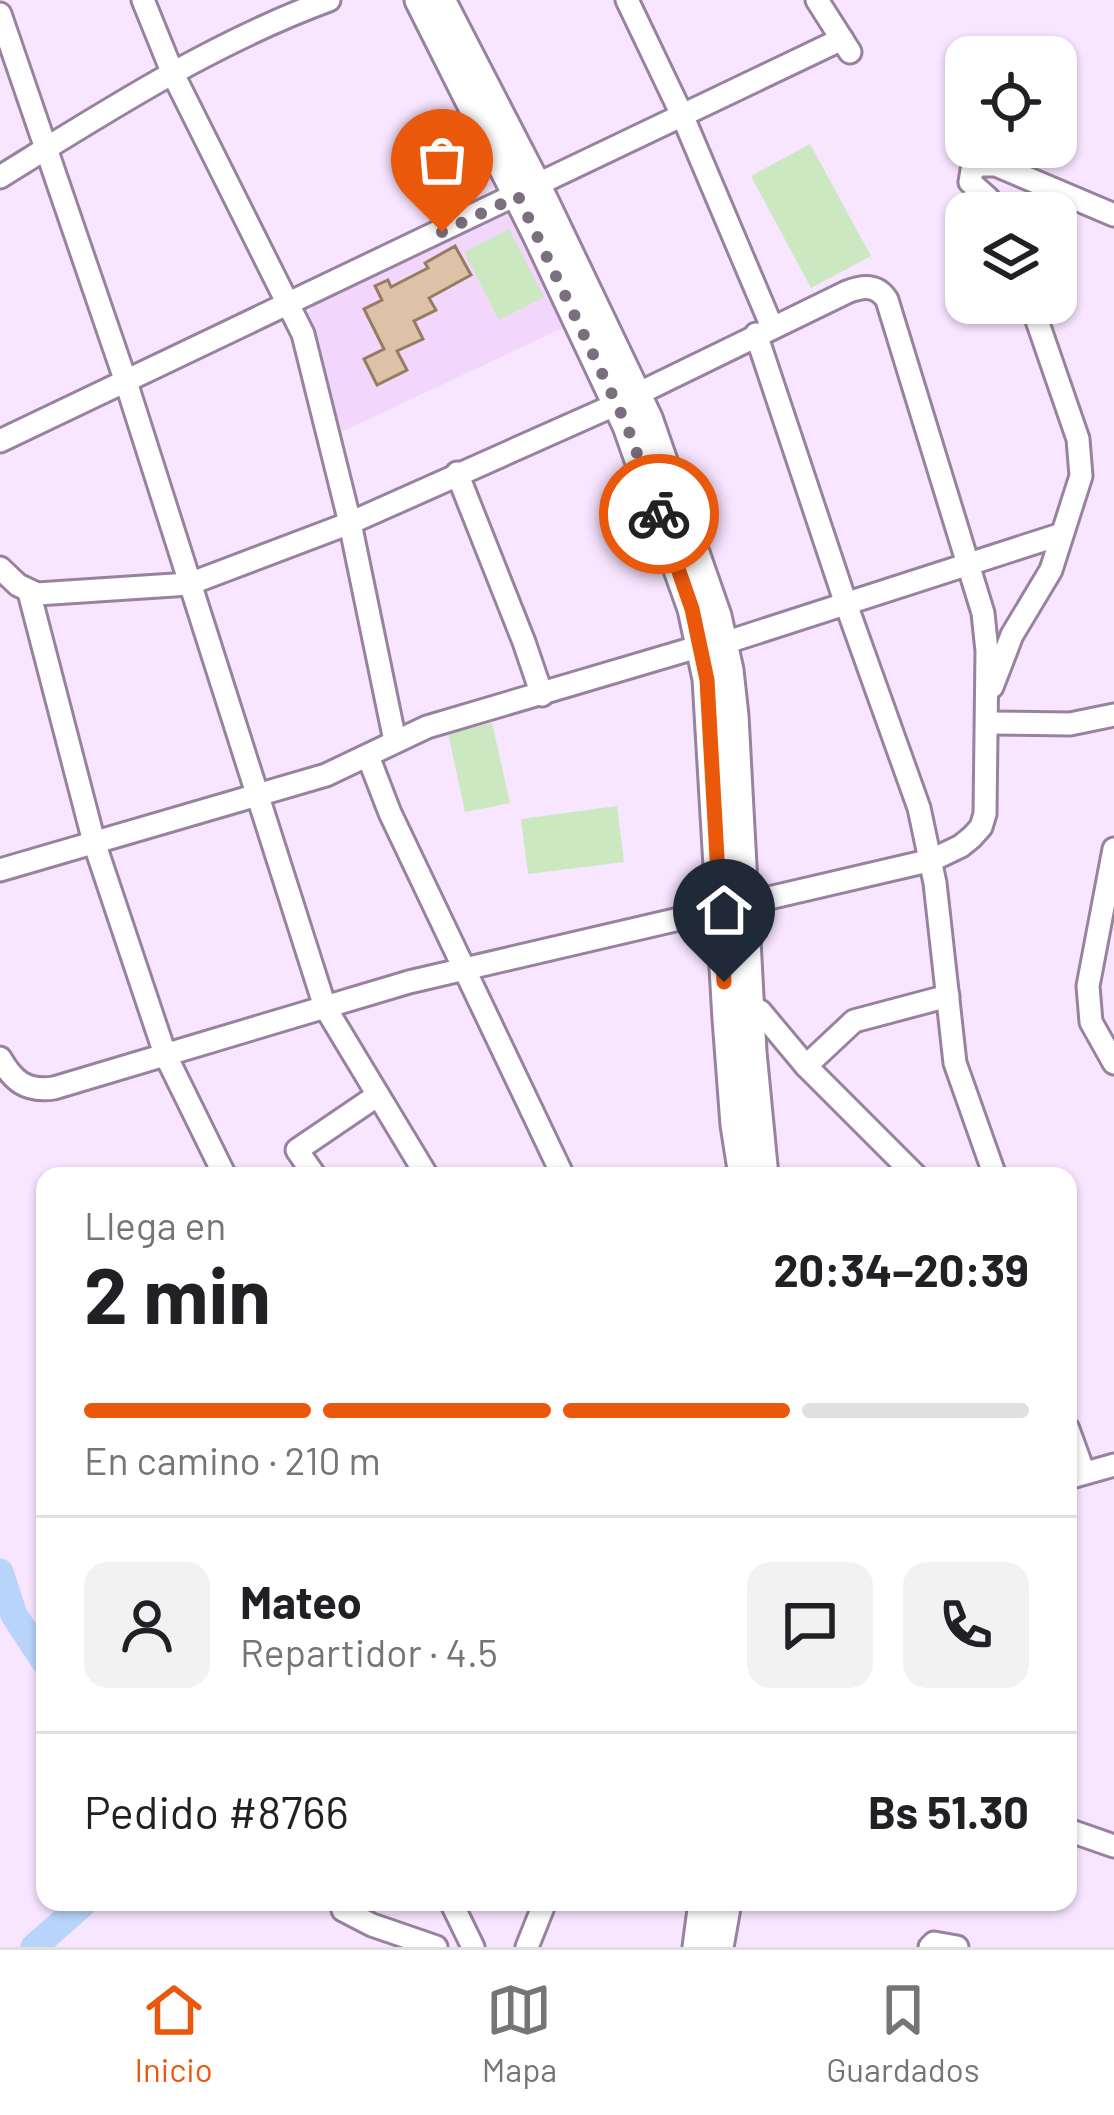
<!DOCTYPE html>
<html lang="es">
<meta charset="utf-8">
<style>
:root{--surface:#fff;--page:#f2f2f2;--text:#202124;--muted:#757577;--line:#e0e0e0;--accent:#ea580c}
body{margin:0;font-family:Barlow,sans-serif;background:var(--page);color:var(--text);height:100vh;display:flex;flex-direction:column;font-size:45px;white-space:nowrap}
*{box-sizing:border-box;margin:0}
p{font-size:39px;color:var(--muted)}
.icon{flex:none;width:66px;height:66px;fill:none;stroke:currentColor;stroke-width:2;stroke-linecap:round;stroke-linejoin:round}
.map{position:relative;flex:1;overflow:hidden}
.panel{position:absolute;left:36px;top:1167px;width:1041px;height:744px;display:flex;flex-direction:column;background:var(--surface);border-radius:24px;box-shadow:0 3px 9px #0004}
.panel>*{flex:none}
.controls{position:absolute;left:945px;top:36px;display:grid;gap:24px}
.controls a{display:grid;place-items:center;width:132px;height:132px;border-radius:24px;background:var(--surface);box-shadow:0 3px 9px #0004;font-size:60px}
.pin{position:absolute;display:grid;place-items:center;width:102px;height:102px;color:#fff;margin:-123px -51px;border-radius:50% 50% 50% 0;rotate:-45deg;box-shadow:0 0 12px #0007}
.pin .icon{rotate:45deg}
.courier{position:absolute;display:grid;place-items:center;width:120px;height:120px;margin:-60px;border:9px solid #ea580c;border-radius:50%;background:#fff;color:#222;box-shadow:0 3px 15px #0007}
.overview em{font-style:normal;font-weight:700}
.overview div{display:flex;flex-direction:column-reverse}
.overview{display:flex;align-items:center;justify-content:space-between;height:204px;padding:0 48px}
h1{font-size:78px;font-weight:700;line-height:90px}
.bar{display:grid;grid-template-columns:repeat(4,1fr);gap:18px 12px;align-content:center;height:144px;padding:0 48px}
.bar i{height:15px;border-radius:9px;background:var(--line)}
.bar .on{background:var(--accent)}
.bar p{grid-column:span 4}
.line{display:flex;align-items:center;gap:30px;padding:0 48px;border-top:3px solid var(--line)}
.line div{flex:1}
.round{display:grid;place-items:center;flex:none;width:126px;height:126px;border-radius:24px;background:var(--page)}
.menu{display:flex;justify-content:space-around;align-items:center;height:168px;border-top:3px solid var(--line);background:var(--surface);font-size:33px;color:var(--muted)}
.menu a{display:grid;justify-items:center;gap:6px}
.menu .on{color:var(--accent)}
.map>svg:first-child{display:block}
.built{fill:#f2d6fb}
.green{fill:#cbe8c0}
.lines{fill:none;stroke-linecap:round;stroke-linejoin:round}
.river{stroke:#b9d4fb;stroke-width:27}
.building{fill:#dec2a7;stroke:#967c62;stroke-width:3}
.minor-casing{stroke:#98829f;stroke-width:27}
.major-casing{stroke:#98829f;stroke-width:33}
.minor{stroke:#fff;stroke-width:21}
.major{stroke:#fff;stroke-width:27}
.done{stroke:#7b6e7f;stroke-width:12;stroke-dasharray:0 21.6}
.route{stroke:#ea580c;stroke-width:15}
</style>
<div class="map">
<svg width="1114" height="1947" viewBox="0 0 1114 1947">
<rect width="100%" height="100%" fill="#f8e5ff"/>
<path class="built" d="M509,213L569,325L341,432L306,318L313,304Z"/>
<g class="green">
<path d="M810,144L871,256L811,288L751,176Z"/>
<path d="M509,229L544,297L499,320L464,252Z"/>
<path d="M492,723L510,803L465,812L448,733Z"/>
<path d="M617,806L624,862L528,874L521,819Z"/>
</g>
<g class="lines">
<g class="river">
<path d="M0,1572L14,1615L45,1662"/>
<path d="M34,1947L85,1902"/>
</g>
</g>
<path class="building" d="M455,246L471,275L429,298L436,310L414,321L423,339L397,351L407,370L377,385L364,359L384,349L364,309L382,300L375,286L388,280L391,287L428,268L425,263Z"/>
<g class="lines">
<g class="minor-casing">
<g id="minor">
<path d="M143,0L173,74L303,334L350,523L395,741"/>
<path d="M627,0L683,117L772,327"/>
<path d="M817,0L850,52"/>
<path d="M0,14L126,382L325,1007L427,1176"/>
<path d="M0,177C105,112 212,43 329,0"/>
<path d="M997,213L988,198L970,182L972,170L980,165H996L1114,215"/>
<path d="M756,334L846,604L919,808L935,883L955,1063L995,1176"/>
<path d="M0,441L842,39"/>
<path d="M457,473L524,642L542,695"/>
<path d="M0,568L18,585L37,594L189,584L350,523L617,404L847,292C863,286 877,284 887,300L983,613L987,651L985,814L981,827L972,837L961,846L932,860L409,982L54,1088C26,1092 13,1081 0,1058"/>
<path d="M29,592L94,842L165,1054L225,1176"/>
<path d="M992,687L1012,635L1051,570L1081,476L1078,439L1031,303"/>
<path d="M988,723L1070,724L1114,715"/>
<path d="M368,756L390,813L563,1176"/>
<path d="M1114,849L1088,986L1091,1022L1114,1063"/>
<path d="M0,870L326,775L427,727L701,646L724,643L1062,534"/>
<path d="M749,1007L760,1011L806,1066L916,1176"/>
<path d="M806,1066L854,1021L948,996"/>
<path d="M315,1176L297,1150L378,1095"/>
<path d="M1068,1429L1084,1473"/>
<path d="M1068,1478L1114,1465"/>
<path d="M1068,1830L1114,1846"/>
<path d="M451,1902L473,1947"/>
<path d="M343,1910L372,1925L436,1947"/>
<path d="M527,1947L545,1902"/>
<path d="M930,1947L934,1943L957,1947"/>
</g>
</g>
<g class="major-casing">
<g id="major">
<path d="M419,0L537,235L627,426L692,609L707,679L727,1019L735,1125L743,1176"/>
<path d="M441,0L537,186L648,418L717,616L729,670L734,716L752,1052L764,1176"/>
<path d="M697,1947L703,1902"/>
<path d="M719,1947L727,1902"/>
</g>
</g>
<use href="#minor" class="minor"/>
<use href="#major" class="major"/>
</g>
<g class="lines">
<path class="done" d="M442,232L518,196L627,426L659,514"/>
<path class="route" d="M659,514L692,609L707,680L724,982"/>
</g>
</svg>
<div class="controls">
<a><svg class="icon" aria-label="locate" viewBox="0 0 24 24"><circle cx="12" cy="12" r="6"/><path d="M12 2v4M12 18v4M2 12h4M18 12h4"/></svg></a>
<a><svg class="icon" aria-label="layers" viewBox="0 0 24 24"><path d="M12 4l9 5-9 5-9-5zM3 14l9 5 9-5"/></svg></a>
</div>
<div class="pin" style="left:442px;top:232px;background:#ea580c"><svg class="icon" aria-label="bag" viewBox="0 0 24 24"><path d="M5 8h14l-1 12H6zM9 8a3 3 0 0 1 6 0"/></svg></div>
<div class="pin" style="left:724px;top:982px;background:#1f2937"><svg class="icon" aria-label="home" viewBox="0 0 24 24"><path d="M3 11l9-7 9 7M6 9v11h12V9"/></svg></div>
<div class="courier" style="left:659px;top:514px"><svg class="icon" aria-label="bike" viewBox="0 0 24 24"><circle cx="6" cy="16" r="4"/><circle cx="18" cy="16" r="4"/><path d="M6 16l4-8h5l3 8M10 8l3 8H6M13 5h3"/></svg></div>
<section class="panel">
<div class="overview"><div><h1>2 min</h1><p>Llega en</p></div><em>20:34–20:39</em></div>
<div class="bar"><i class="on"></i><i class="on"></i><i class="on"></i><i></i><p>En camino · 210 m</p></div>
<div class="line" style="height:216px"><a class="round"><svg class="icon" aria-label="person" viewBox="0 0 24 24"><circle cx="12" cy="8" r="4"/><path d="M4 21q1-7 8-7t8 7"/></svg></a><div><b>Mateo</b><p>Repartidor · 4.5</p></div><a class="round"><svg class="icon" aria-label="chat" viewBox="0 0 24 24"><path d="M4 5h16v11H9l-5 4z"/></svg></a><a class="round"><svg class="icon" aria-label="phone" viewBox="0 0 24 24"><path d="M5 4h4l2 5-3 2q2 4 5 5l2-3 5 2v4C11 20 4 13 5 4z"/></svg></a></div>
<div class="line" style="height:156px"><div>Pedido #8766</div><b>Bs 51.30</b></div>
</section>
</div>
<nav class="menu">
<a class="on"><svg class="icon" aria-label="home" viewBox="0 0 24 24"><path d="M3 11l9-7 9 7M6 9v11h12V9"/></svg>Inicio</a>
<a><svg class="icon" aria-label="map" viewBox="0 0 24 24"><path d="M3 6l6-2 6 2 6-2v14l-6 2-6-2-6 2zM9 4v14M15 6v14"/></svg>Mapa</a>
<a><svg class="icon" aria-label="saved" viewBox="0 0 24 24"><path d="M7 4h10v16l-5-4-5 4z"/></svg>Guardados</a>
</nav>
